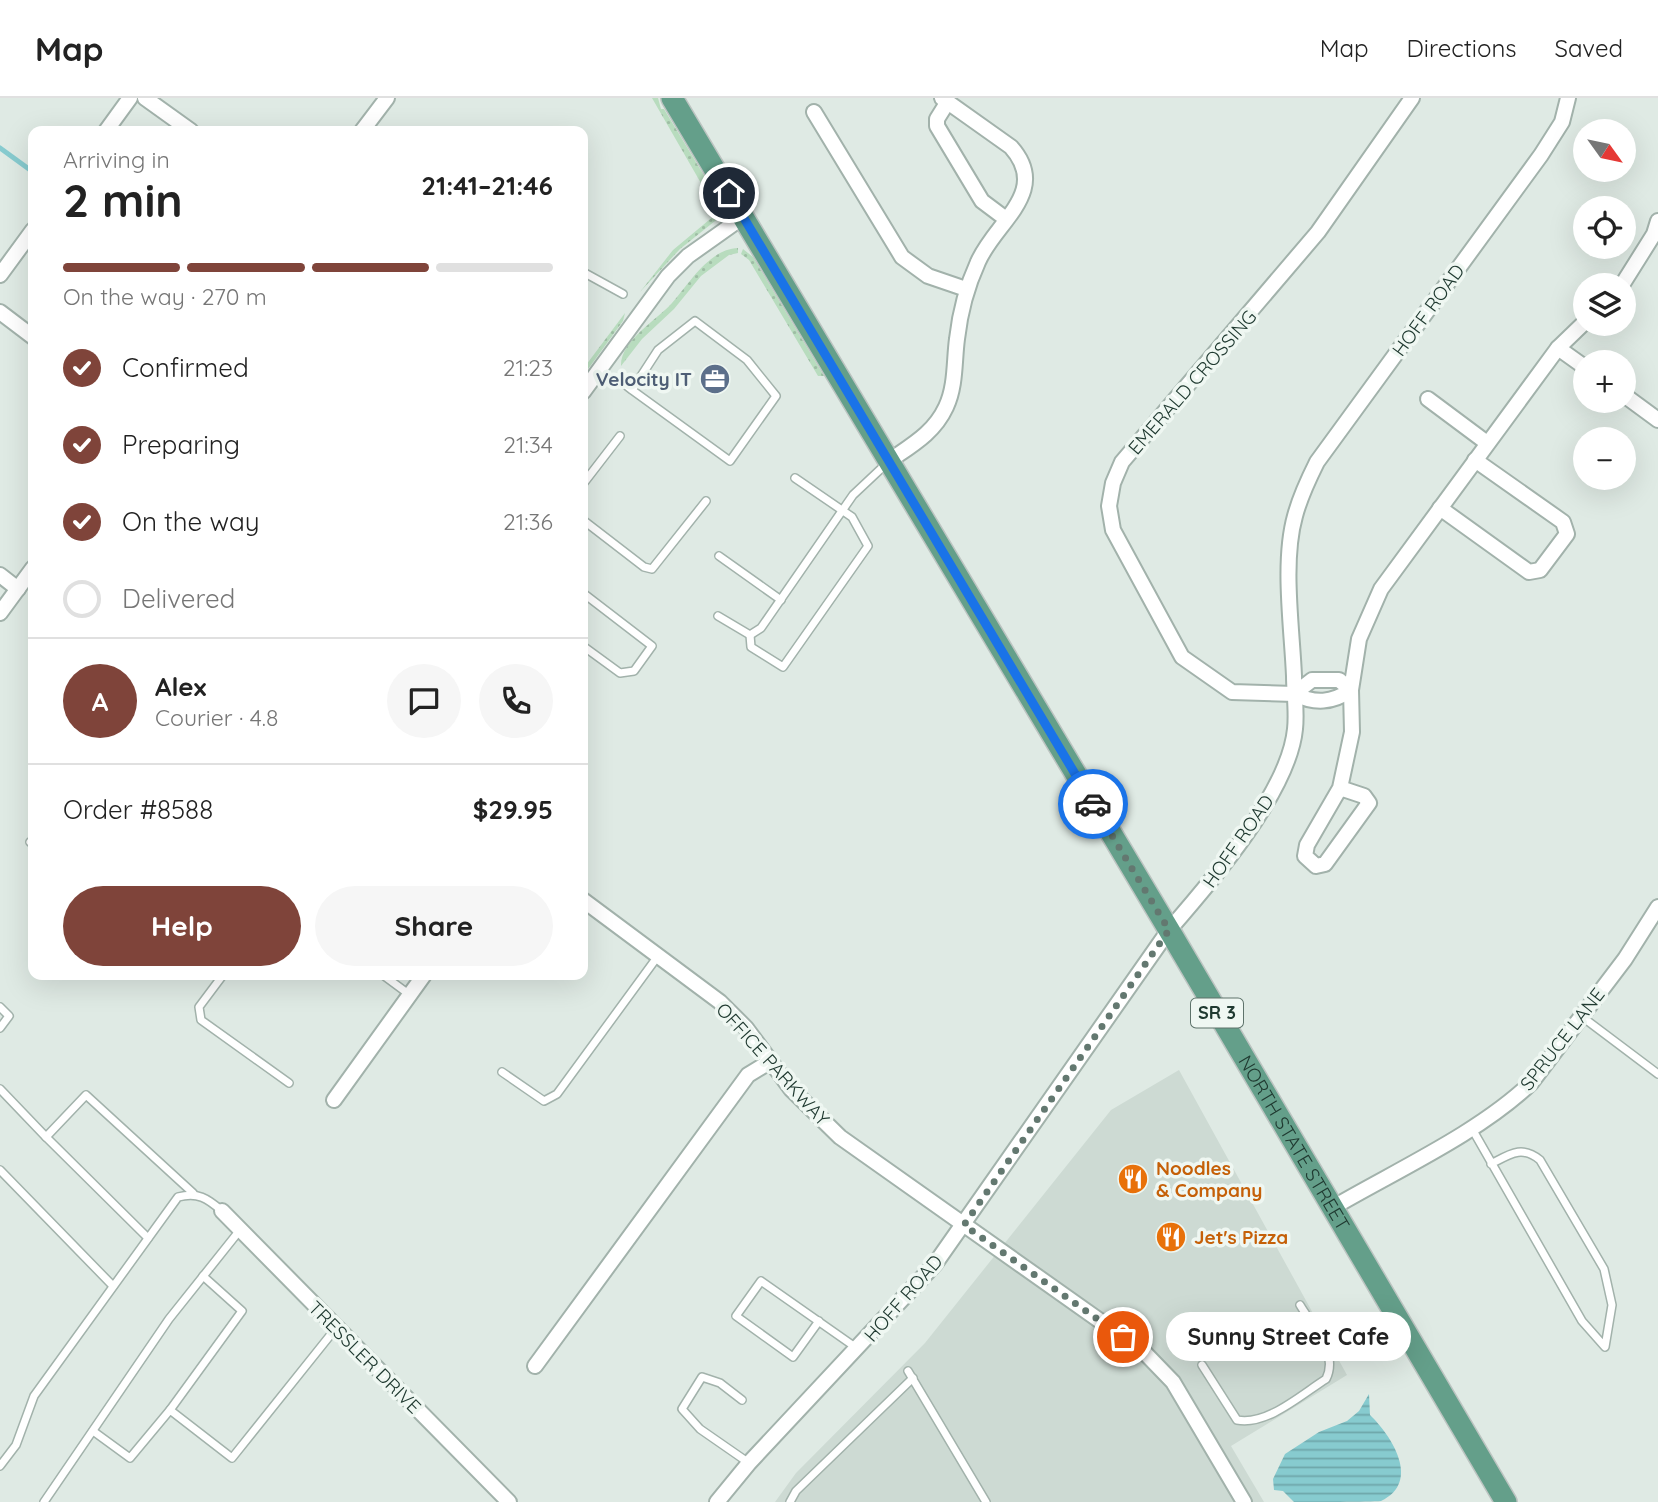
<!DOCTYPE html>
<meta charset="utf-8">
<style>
:root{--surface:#fff;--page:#f6f6f6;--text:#222;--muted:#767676;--line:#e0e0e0;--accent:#7f443a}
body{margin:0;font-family:Quicksand,sans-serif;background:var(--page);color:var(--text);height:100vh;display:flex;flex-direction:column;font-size:26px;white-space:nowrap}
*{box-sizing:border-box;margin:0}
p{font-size:23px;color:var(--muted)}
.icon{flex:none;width:38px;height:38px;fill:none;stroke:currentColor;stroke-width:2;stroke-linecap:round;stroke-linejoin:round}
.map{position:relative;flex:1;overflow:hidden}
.details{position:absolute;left:28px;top:28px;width:560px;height:854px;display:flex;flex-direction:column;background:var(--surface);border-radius:14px;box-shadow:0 7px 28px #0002}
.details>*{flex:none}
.needle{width:46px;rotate:123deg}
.buttons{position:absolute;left:1573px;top:21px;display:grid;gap:14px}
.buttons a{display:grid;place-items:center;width:63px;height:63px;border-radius:50%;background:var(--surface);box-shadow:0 7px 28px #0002;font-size:35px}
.pin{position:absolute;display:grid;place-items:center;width:60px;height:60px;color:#fff;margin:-30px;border:4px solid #fff;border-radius:50%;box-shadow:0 2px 7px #0007}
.courier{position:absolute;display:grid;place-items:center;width:70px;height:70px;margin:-35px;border:5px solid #1a73e8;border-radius:50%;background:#fff;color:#222;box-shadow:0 2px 9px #0007}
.bubble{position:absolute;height:49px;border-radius:24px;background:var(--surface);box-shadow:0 7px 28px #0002;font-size:23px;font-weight:800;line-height:49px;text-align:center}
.headline em{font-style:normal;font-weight:800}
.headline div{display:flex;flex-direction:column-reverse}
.headline{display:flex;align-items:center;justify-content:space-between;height:119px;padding:0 35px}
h1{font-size:46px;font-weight:800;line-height:52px}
.bar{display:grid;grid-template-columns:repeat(4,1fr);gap:10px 7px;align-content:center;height:84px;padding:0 35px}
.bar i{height:9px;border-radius:5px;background:var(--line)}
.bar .active{background:var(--accent)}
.bar p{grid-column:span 4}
.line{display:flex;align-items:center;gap:18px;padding:0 35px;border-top:2px solid var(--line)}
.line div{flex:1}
.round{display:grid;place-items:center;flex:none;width:74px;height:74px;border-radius:37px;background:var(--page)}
ol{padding:0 35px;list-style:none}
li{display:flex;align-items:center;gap:21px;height:77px}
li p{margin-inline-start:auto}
li .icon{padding:7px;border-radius:50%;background:var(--accent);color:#fff;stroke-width:4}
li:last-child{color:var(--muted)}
li i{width:38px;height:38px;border:4px solid var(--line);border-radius:50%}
.button{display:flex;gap:14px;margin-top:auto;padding:14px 35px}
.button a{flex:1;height:80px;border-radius:42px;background:var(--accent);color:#fff;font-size:28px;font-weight:800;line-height:80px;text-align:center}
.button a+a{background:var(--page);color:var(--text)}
header{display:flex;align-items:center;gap:42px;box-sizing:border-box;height:98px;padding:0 35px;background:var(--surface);border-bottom:2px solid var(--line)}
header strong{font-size:33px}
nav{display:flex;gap:38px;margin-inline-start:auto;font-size:24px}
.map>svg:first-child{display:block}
.built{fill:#cddad3}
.grass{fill:url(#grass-dots)}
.water{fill:url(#water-rules)}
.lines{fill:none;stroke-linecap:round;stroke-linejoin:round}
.stream{stroke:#87cbcf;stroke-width:5}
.service-casing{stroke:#a2b2ab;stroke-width:10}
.minor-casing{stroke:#a2b2ab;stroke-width:18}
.primary-casing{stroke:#bcc4c1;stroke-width:24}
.service{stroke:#fff;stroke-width:7}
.minor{stroke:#fff;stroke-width:14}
.primary{stroke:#649f8a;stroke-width:21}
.done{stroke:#637870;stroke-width:7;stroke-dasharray:0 12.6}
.route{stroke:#1a73e8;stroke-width:9}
.labels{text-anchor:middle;stroke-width:7;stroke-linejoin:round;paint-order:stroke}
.shield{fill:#eff7f2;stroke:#5e736b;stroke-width:2}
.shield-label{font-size:18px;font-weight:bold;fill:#203a31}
.street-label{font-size:19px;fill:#203a31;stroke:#eff7f2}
.service-label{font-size:19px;font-weight:bold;fill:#4e5e75;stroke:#eff7f2;text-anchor:end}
.food-label{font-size:19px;font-weight:bold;fill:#c56008;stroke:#eff7f2;text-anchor:start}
</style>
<header>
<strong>Map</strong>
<nav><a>Map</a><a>Directions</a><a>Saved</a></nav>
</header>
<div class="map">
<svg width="1658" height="1404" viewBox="0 0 1658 1404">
<defs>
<pattern id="grass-dots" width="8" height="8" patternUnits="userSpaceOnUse" patternTransform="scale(1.75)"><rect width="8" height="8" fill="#b8dcbe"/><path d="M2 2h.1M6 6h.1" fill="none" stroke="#9ebea4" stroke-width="1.8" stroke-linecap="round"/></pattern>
<pattern id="water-rules" width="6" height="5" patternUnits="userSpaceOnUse" patternTransform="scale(1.75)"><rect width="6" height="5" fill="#87cbcf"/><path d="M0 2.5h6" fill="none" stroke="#6ea6a9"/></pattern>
</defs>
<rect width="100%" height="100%" fill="#dfeae4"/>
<path class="built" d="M1179,972L1347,1277L1231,1348L1264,1404H775L796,1375L925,1245L1111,1012Z"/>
<g class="grass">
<path d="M652,0H658L661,11H664L720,104L721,113H717Z"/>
<path d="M715,117L720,119L680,151L640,194L673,152Z"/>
<path d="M738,150V155L729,157L701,178L674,211L642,241L621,268C620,243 657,222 672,205C689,186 709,151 738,150Z"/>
<path d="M743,151L753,159L824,278H818L749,162L741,156Z"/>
<path d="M625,215L623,223L583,278V271Z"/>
</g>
<path class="water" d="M1369,1296L1370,1317C1391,1337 1422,1384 1381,1403C1370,1404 1311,1404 1294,1404L1283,1393L1274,1392L1273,1381L1285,1356L1319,1334L1347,1323L1359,1313Z"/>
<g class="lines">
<path class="stream" d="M0,50L33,74"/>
<g class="service-casing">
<g id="service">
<path d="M583,174L623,196"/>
<path d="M618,281L632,292L730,363L776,298L747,262L695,223L658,252L632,292"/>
<path d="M583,386L620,338"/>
<path d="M583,422L644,469L652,471L706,403"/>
<path d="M719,458L781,502"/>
<path d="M583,495L652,548L634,573L620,575L583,548"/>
<path d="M718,518L750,537L761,530L853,397L886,366"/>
<path d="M750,537L751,549L783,569L868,448L852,419L795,380"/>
<path d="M30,744L33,746"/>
<path d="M223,877L199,909L201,922L289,985"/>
<path d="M383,877L410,897"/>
<path d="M0,909L9,918L0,930"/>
<path d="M1581,918L1658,976"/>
<path d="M502,974L544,1003L557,996L658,858"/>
<path d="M0,991L46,1039"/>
<path d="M1471,1029L1582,1223L1605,1249L1612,1207L1604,1171L1540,1062C1522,1047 1510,1056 1491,1066"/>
<path d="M0,1072L113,1188"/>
<path d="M148,1140L46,1039L86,997L193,1095"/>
<path d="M819,1223L793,1259L736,1218L761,1183L858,1251"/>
<path d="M1202,1267L1237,1322C1267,1328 1302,1296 1326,1281C1339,1255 1313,1229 1300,1207"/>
<path d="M908,1273L986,1404"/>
<path d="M742,1302L720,1285L702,1279L682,1311L700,1331L749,1365"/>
<path d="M170,1312L242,1213L203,1178"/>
<path d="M93,1333L130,1360L170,1312L232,1360L336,1230"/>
<path d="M0,1368L16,1347L34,1298L178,1099C198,1094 207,1100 222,1113"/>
<path d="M44,1404L169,1221L240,1132"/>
<path d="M790,1404L796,1393L913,1280"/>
</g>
</g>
<g class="minor-casing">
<g id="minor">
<path d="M145,0L191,33"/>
<path d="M947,5L937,21V28L982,103L1006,121"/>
<path d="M814,14L902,159L928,178L966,191"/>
<path d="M106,33L130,0"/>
<path d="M362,33L387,0"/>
<path d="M0,177L33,132"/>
<path d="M1622,187L1654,136L1658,123"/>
<path d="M0,214L33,239"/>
<path d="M1558,250L1586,270"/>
<path d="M583,294L668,178L688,158L743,119"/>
<path d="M1624,297L1658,322"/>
<path d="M1428,301L1487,345"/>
<path d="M889,363C912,347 934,335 946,309C956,288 954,263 957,241C960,214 967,188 978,164C995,124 1051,94 1011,49L942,0"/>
<path d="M1440,410L1529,474L1540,472L1567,436L1563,424L1475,362"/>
<path d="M0,477L18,491"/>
<path d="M0,515L33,470"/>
<path d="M1312,582H1339L1351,592C1332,605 1315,606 1294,596Z"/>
<path d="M1294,596L1232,594L1182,559L1113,432L1109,408L1113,385L1122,364L1318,134L1412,0"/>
<path d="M1340,690L1364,698L1369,705L1325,766L1316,768L1305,758L1307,747L1340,690L1352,634L1351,592L1359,541L1381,491L1558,250L1586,223"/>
<path d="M583,802L720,904L746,930L791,991L840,1039L1144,1254L1173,1284L1244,1404"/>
<path d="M334,1002L424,877"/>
<path d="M1332,1110C1395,1073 1479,1035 1531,985L1625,861L1658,809"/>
<path d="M222,1113L509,1404"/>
<path d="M535,1268L748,977L771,963"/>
<path d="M717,1404L749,1365L935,1166L1169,832C1210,785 1289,694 1295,631C1297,614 1294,595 1294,578C1292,530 1282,464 1295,418C1300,399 1308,382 1317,364L1541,57L1562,24L1568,0"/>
</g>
</g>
<g class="primary-casing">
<g id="primary">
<path id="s1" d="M672,0L1169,832L1506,1404"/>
</g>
</g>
<use href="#service" class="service"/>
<use href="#minor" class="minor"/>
<use href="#primary" class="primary"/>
</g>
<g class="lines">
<path class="done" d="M1093,706L1169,832L964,1127L1123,1239"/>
<path class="route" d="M729,95L1093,706"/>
</g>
<defs>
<g id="office-disc" transform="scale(1.575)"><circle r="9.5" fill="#5c6f8a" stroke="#eff7f2"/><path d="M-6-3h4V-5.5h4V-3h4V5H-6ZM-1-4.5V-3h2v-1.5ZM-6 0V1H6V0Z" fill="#fff"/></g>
<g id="restaurant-disc" transform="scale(1.575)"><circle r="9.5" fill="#e8710a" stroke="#eff7f2"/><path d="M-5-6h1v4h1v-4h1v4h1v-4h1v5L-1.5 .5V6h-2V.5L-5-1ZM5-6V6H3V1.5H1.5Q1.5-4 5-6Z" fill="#fff"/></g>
</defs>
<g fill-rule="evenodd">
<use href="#office-disc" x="715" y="281"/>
<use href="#restaurant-disc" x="1133" y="1081"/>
<use href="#restaurant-disc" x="1171" y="1139"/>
</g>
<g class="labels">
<rect class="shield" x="1191" y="900.5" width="52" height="29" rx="5"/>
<g class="shield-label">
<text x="1217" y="921">SR 3</text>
</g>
<g class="street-label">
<text transform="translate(1428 212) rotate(-54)" y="7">HOFF ROAD</text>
<text transform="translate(1192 284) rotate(-49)" y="7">EMERALD CROSSING</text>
<text transform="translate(1238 743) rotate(-55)" y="7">HOFF ROAD</text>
<text transform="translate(1562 941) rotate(-52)" y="7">SPRUCE LANE</text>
<text transform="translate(773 966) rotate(48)" y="7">OFFICE PARKWAY</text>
<text dy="7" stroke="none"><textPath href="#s1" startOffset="1216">NORTH STATE STREET</textPath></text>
<text transform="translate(903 1200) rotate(-49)" y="7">HOFF ROAD</text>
<text transform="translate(365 1259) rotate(45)" y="7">TRESSLER DRIVE</text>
</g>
<g class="service-label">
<text x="692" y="288">Velocity IT</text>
</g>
<g class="food-label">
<text x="1156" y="1077">Noodles<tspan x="1156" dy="22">&amp; Company</tspan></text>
<text x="1194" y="1146">Jet's Pizza</text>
</g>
</g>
</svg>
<div class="buttons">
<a><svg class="needle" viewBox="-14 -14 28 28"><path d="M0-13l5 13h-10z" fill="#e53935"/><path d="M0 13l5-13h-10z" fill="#767676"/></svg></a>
<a><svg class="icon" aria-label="locate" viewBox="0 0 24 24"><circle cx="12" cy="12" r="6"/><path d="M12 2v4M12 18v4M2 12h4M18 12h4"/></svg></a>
<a><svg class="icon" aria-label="layers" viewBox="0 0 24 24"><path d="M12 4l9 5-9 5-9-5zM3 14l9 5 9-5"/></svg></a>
<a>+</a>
<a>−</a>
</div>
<div class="pin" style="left:1123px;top:1239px;background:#ea580c"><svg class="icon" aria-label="bag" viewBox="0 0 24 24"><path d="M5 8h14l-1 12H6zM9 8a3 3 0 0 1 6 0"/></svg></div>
<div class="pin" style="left:729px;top:95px;background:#1f2937"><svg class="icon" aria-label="home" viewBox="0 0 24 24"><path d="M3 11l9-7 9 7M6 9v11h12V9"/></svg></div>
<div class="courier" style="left:1093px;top:706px"><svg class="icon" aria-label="car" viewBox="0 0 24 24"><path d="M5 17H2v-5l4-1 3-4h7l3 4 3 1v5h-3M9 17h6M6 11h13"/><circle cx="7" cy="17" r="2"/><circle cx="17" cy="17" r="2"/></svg></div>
<div class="bubble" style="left:1166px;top:1214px;width:245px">Sunny Street Cafe</div>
<section class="details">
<div class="headline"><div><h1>2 min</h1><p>Arriving in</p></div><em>21:41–21:46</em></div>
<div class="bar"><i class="active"></i><i class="active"></i><i class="active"></i><i></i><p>On the way · 270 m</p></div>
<ol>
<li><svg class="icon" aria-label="check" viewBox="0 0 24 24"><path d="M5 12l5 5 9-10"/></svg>Confirmed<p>21:23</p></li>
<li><svg class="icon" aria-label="check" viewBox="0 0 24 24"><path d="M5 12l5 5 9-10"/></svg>Preparing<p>21:34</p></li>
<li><svg class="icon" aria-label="check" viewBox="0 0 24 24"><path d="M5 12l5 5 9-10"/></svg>On the way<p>21:36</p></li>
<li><i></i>Delivered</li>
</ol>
<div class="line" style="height:126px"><b class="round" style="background:var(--accent);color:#fff">A</b><div><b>Alex</b><p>Courier · 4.8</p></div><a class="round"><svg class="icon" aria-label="chat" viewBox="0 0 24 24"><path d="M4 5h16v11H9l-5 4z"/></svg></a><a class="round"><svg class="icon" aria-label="phone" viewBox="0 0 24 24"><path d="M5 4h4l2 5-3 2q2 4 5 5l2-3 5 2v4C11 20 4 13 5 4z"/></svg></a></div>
<div class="line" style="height:91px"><div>Order #8588</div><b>$29.95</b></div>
<div class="button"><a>Help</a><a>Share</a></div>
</section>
</div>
